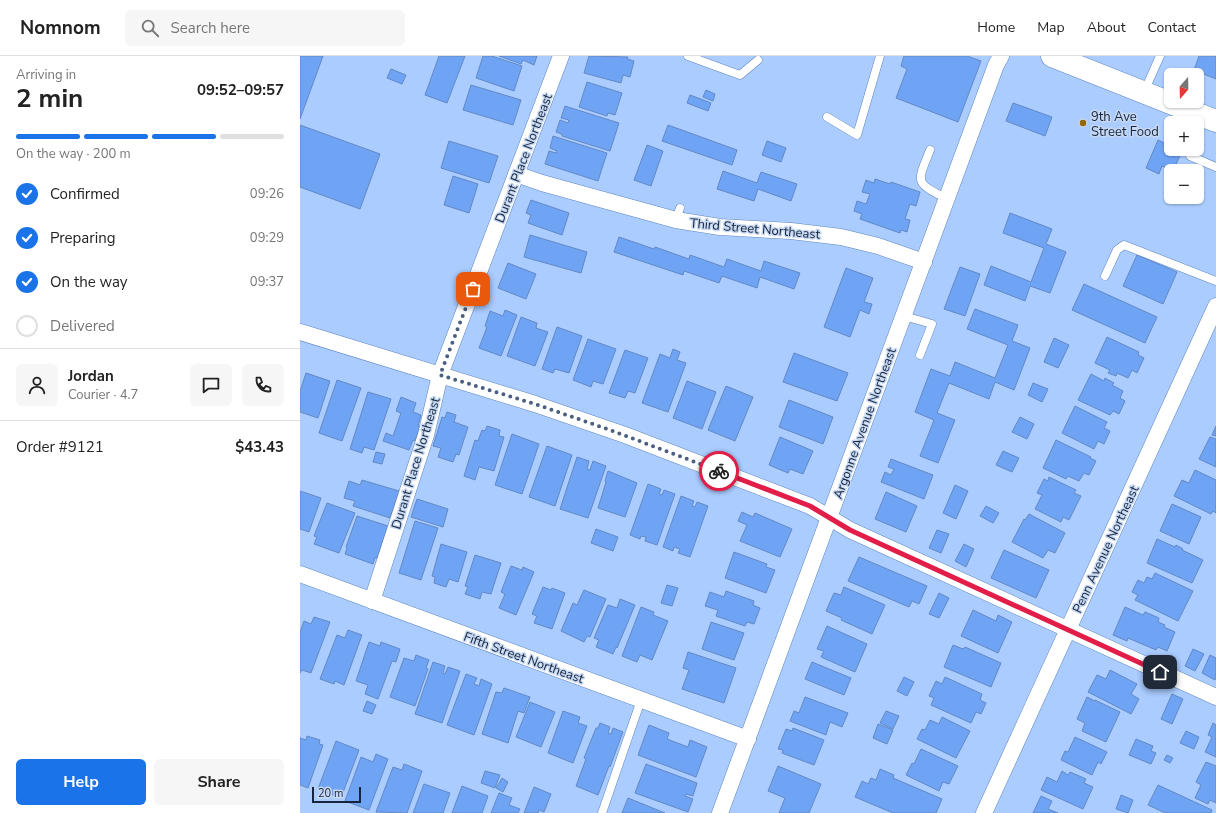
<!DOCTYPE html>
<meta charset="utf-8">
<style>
:root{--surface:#fff;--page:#f6f6f6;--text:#222;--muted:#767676;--line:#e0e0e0;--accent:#1a73e8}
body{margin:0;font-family:"Nunito Sans",sans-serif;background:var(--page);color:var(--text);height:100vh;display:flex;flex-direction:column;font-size:15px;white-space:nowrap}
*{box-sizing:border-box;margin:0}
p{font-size:13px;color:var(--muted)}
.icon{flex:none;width:22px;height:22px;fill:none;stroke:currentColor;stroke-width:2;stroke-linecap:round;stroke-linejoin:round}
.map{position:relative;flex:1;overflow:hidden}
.details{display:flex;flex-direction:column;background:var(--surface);width:300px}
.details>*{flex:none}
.needle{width:26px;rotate:200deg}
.controls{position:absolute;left:864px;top:12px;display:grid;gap:8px}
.controls a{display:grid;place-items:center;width:40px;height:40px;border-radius:6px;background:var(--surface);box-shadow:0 1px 3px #0004;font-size:20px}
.scale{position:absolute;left:12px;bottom:10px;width:49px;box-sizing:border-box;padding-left:4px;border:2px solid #16253d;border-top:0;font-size:11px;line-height:14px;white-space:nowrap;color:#16253d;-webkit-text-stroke:3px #c7d8f2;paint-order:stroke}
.pin{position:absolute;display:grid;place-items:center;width:34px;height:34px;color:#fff;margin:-17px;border-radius:8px;box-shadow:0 2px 6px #0006}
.courier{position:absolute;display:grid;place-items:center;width:40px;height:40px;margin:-20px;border:3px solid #e11d48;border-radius:50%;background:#fff;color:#222;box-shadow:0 1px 5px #0007}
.headline em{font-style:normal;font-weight:700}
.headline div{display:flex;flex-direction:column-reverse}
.headline{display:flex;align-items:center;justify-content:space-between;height:68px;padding:0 16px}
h1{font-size:26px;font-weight:700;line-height:30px}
.bar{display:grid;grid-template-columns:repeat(4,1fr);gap:6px 4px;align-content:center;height:48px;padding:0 16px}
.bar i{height:5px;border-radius:3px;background:var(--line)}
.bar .active{background:var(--accent)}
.bar p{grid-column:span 4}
.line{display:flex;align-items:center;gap:10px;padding:0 16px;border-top:1px solid var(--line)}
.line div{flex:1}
.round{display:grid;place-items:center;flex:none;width:42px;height:42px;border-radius:6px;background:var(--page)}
ol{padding:0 16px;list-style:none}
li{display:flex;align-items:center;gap:12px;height:44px}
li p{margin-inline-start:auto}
li .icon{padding:4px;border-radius:50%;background:var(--accent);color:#fff;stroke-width:4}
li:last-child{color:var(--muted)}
li i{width:22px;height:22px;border:2px solid var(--line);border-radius:50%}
.button{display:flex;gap:8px;margin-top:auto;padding:8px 16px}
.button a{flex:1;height:46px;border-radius:6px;background:var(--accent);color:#fff;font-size:16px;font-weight:700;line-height:46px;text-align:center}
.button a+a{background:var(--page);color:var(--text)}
header{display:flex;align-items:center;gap:24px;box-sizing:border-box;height:56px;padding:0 20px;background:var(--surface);border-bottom:1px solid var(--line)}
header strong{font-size:19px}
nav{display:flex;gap:22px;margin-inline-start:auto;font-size:14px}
.search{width:280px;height:36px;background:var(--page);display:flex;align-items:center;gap:10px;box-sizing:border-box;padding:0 14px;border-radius:6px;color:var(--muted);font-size:15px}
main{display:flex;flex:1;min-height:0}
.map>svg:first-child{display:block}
.building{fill:#6fa3f4;stroke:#6389c5}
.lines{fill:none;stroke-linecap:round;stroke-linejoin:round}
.service-casing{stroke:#5f86c2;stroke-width:9}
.minor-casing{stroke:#5f86c2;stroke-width:17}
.trunk-casing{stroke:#5f86c2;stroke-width:23}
.service{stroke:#fff;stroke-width:8}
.minor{stroke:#fff;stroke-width:16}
.trunk{stroke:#fff;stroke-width:22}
.done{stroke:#4a5f81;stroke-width:4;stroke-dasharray:0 7.2}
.route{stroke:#e11d48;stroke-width:5}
.poi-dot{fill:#91660f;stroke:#c7d8f2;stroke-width:1.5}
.labels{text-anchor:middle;stroke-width:3;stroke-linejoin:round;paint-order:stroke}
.poi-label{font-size:13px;fill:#16253d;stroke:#c7d8f2;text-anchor:start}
.street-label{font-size:13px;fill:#16253d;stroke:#c7d8f2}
</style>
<header>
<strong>Nomnom</strong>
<div class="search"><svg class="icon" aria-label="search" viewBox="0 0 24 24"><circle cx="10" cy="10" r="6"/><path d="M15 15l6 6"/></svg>Search here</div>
<nav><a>Home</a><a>Map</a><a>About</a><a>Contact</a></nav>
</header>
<main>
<section class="details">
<div class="headline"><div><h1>2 min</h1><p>Arriving in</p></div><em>09:52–09:57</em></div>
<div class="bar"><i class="active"></i><i class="active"></i><i class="active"></i><i></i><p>On the way · 200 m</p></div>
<ol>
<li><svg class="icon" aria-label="check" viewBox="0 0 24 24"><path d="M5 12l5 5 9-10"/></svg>Confirmed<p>09:26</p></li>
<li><svg class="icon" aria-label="check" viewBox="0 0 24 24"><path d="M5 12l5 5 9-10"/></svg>Preparing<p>09:29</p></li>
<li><svg class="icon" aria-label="check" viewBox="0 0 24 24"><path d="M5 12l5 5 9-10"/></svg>On the way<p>09:37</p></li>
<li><i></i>Delivered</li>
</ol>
<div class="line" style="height:72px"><a class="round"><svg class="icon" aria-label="person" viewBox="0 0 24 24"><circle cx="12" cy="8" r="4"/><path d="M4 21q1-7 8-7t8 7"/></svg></a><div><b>Jordan</b><p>Courier · 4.7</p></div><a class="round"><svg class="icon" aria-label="chat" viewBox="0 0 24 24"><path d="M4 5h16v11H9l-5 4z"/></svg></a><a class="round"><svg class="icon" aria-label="phone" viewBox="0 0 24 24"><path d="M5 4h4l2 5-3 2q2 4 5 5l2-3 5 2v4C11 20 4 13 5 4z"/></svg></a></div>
<div class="line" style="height:52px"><div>Order #9121</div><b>$43.43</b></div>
<div class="button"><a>Help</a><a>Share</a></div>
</section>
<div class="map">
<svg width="916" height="757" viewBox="0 0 916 757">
<rect width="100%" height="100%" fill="#acf"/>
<g class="building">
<path d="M0,0H23L0,63Z"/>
<path d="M139,0H165L147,47L125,39Z"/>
<path d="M183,0H192L222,10L214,35L176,22Z"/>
<path d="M199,0H237L234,9L223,4L221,8Z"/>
<path d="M289,0L328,1L327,3L334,5L330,21L323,19L321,27L284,17Z"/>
<path d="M604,0H667L681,5L658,66L596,42L607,13L601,10Z"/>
<path d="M899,0H916V23L894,14Z"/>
<path d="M91,13L106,19L102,28L87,22Z"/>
<path d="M287,26L322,37L315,59L308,57L307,60L279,51Z"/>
<path d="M171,29L221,44L213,69L163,54Z"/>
<path d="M406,34L415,38L413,45L403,41Z"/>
<path d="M390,39L411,47L408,55L387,47Z"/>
<path d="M713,47L752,61L745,80L706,65Z"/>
<path d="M265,50L319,67L310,95L262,80V78L256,76L260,64L268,67L269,64L261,62Z"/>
<path d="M0,69L80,98L60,153L0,131Z"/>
<path d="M368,69L437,94L432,109L362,85Z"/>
<path d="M253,80L307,97L298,125L245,108L249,95L256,97L257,95L250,92Z"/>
<path d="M858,84L871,90V93H883L873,115L862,110L859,118L846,112Z"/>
<path d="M149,85L198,100L189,127L141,112Z"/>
<path d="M467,85L486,92L481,106L462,99Z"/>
<path d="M347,89L363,95L351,130L334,124Z"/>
<path d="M423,115L457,127L461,116L497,128L491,145L458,133L454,145L417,133Z"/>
<path d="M153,120L178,128L169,157L144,149Z"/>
<path d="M575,123L590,128L591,126L620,136L616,150L610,148L605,163L610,164L607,176L601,174L600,177L560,163L562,158L554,155L557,145L566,148L570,138L562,136L566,124L574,127Z"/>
<path d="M231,144L269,157L262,179L228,167L231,159L226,157Z"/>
<path d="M710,157L752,173L746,188L766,196L750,237L730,230L725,245L684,229L691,210L731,226L744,192L703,177Z"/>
<path d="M230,179L287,196L281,217L224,201Z"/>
<path d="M319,181L354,193L355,191L389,203L390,199L424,211L427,203L461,215L464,205L500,217L494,233L460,221L457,232L422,220L419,227L384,215L383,219L314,196Z"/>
<path d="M837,199L877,216L863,248L823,230Z"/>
<path d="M208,207L236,218L226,243L198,232Z"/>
<path d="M660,211L680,218L665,260L644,253Z"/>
<path d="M546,212L573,222L564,246L572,248L569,258L560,254L550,281L524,271Z"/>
<path d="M784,228L857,261L845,287L772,254Z"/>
<path d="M675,253L718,269L712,285L730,292L714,334L695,326L689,343L649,327L637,357L655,364L638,407L620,400L634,364L615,356L631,313L650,320L655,306L695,322L708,289L667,273Z"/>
<path d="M205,254L217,259L201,300L179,292L187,271L185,270L190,255L203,260Z"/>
<path d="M221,261L237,267L236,272L248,276L235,310L207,300Z"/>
<path d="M257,271L282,280L269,317L255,313L253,317L242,313Z"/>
<path d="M807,281L839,296L838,299L844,302L837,317L832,314L828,322L817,317L816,320L808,317L810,314L795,307Z"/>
<path d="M754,282L769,289L758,312L744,306Z"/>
<path d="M288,283L316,293L303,328L293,325L291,331L273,324Z"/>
<path d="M373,293L380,296L377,304L386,307L368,356L342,347L360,298L370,302Z"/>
<path d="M325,294L348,302L335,337L328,335L325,342L309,337Z"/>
<path d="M494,297L548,317L537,345L483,326Z"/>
<path d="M6,317L30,325L18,362L0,356V335Z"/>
<path d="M791,318L804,325L805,322L814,327L812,329L823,335L820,342L825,345L819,358L813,355L810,359L778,344Z"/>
<path d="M37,324L61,332L42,385L19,377Z"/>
<path d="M387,325L416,336L402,373L373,362Z"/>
<path d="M733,327L748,333L742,346L728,339Z"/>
<path d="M426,330L453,341L435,385L408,374Z"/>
<path d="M68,336L91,343L74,394L64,391L62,397L50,393Z"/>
<path d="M101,341L116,347L113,356L121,359L118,370L120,371L115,385L113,384L109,394L83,385L86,377L93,380L101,357L96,355Z"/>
<path d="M489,344L533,361L523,388L479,371Z"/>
<path d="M775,350L807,366L804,372L810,375L804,388L798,385L794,393L762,377Z"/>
<path d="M147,356L156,359L154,366L168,371L159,399L156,398L153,406L138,401L141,392L133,390L142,361L145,362Z"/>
<path d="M720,361L734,368L727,383L712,376Z"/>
<path d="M187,370L200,374L199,380L204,381L194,415L179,411L175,424L164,420L175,384L178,385L182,374L185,375Z"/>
<path d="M916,370V380L912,379Z"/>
<path d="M212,378L239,388L222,438L195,429Z"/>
<path d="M480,381L513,395L503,418L490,413L488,417L469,409Z"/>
<path d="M910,381L916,383V411L899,403Z"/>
<path d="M756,384L791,401L790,402L796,405L789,419L784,417L779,425L768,420L766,423L743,412Z"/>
<path d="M247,390L272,399L255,450L229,441Z"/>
<path d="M703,395L719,402L712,416L696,409Z"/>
<path d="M76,396L85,398L82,408L73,406Z"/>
<path d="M277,401L289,405L287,413L290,414L293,405L306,410L288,462L260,453Z"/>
<path d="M591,403L633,419L624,443L581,426L585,416L591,419L594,413L588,411Z"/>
<path d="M895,414L916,424V457L913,455L911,458L874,440L882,424L889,427Z"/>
<path d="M308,415L337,427L325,461L298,452L306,426L305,425Z"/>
<path d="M749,421L776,434L774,437L781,440L769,464L763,461L761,466L735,453L742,439L737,437L744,423L748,425Z"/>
<path d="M62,424L99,435L90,462L53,450L55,445L44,442L49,425L60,429Z"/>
<path d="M348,428L361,433L359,438L362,439L364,434L375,438L357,489L345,485L346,481L341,480L340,483L330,479Z"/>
<path d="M655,429L668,435L656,463L643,457Z"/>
<path d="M0,435L21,442L9,476L0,473Z"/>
<path d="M586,436L617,450L606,476L575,463Z"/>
<path d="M381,440L394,445L392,450L395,451L397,446L408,450L390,501L378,497L380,493L374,491L373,495L363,491Z"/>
<path d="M117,443L148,453L143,471L111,461Z"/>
<path d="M27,447L55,457L39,497L14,488L17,481L14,480Z"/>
<path d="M872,448L901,461L889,488L860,475Z"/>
<path d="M686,450L699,457L693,467L680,460Z"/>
<path d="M442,456L453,461L455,457L492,473L480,501L440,485L447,469L438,465Z"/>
<path d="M729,458L765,477L755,497L748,494L743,502L712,486L724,463L725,464Z"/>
<path d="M57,460L88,470L77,502H75L73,508L45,498L47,492L46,491Z"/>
<path d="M115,465L138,472L121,524L99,517Z"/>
<path d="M296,473L318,481L313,495L291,487Z"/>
<path d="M637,474L649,478L641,497L629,492Z"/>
<path d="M857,483L875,491L876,489L883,493L882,494L903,504L892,527L847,507Z"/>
<path d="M141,488L167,496L158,526L149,523L146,531L134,527L135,521L132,520Z"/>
<path d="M664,488L674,493L666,511L655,505Z"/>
<path d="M704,494L749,514L736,542L691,522Z"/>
<path d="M434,496L467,508L466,511L475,514L466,537L425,522Z"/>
<path d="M175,499L201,507L191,538L182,536L180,543L165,538L168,531L165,530Z"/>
<path d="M559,501L627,530L619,548L612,545L609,551L548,525Z"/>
<path d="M211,510L222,514L223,511L234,516L216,559L199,552L205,538L201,536Z"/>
<path d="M855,517L893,535L878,565L835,544L838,539L832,536L838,524L844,527L847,521L852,523Z"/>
<path d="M367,529L378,532L372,550L361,547Z"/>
<path d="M243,531L251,534L252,532L265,537L252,573L234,567L237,560L232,558Z"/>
<path d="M544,531L585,549L572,578L541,564L542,562L526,555L534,537L541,539Z"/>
<path d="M284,534L306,543L290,581L287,580L284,586L261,575L273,547L277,549Z"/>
<path d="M426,535L454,545L453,549L460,552L454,568L447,566L445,570L416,560L418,554L405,550L410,536L424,541Z"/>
<path d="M639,537L649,542L639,562L629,558Z"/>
<path d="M320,543L335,549L317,592L316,591L313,598L296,591L299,584L294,582L308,549L317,552Z"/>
<path d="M341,551L354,556L353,559L368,565L352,604L340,599L337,606L322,600Z"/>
<path d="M825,551L843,559L845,556L859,562L858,566L865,569L864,571L875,576L867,595L858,591L856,594L828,582L827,585L813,579Z"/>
<path d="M673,554L696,565L698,559L712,566L698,597L661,580Z"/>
<path d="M14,561L30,566L11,617L2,614L0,617V576L4,565L11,568Z"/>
<path d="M411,566L444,577L434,604L402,593Z"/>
<path d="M527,570L567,588L555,616L521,601L524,595L517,593Z"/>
<path d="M48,574L62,579L44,629L35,625L34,628L20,623L37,579L45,582Z"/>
<path d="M69,586L80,590L81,586L100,593L96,606L92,605L78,643L65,638L68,629L56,625Z"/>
<path d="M653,589L663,593L665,591L701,607L691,631L644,611Z"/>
<path d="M893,593L904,598L895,615L885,610Z"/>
<path d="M388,596L436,612L424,647L382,633L389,614L383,612Z"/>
<path d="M116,599L129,604L126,612L128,613L115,650L90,641L104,602L114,605Z"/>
<path d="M910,599L916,602V622L915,624L902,617Z"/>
<path d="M133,606L145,610L143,617L145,618L148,611L160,615L142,667L115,658Z"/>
<path d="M512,606L551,622L544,639L505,623Z"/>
<path d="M810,614L837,628L831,638L839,643L831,658L788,636L797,619L806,623Z"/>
<path d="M166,618L177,622L174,628L179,630L181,623L192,628L174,679L147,669Z"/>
<path d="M604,621L614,626L607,640L597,635Z"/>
<path d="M645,621L682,638L680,644L686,647L681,658L676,656L671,667L631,649L634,642L629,640L636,625L642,628Z"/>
<path d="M204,632L230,641L224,657L218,655L208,687L182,678L196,636L202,637Z"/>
<path d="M872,638L883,643L872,668L861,663Z"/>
<path d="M505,641L548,657L542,671L530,666L526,679L490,665L494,655L499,657Z"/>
<path d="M787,641L795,645V644L820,656L806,686L782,675L785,667L777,663Z"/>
<path d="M67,645L76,649L72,658L63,655Z"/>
<path d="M230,646L255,656L241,691L216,681Z"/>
<path d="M263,655L280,661L278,667L287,670L273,707L248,697Z"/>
<path d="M586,655L599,660L593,673L580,667Z"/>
<path d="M642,661L670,675L656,702L617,683L622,673L625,674L630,664L639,668Z"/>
<path d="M300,667L310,671L308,677L311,678L313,672L323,676L310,711L309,710L298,739L276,730L286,703L284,702L296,672H298Z"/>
<path d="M913,667L916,669V701L905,696L912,681L908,679Z"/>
<path d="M578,668L593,674L587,688L573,682Z"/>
<path d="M349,669L369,677L367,683L388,691L390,684L407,691L396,721L338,699Z"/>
<path d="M493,672L524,684L514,709L482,697L483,694L478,693L486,673L492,675Z"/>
<path d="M886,675L899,681L894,693L880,687Z"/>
<path d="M7,680L20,684L19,688L23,689L8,732L0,729V682L6,684Z"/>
<path d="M775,681L807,696L801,708L798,706L792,719L761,704L765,695L768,696Z"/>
<path d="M836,683L853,690L851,695L856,697L851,708L829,699Z"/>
<path d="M36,685L59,694L41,742L18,733Z"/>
<path d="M621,693L658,710L649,728L643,726L639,735L606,719L612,707L614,708Z"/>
<path d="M76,698L88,703L69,754L45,745L61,701L73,706Z"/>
<path d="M867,699L873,702L870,707L864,704Z"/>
<path d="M906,706L916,710V747L910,744L908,748L895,742L901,729L896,726Z"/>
<path d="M104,708L122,715L107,757L76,756L93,711L102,714Z"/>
<path d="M346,708L397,727L393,740L386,738L385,740L393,743L388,756L335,737Z"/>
<path d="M478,710L521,728L509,757H479L485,742L468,735Z"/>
<path d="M580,713L594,719L593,722L642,743L636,757H593L555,741L562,725L568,728L571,722L576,724Z"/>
<path d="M185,715L200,719L195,732L181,727Z"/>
<path d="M762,715L768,719L770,716L786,723L784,727L793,731L783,753L741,734L747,721L757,726Z"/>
<path d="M202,722L208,726L203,736L196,732Z"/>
<path d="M124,728L150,737L143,757H113Z"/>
<path d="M858,729L912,754L911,757H865L848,749Z"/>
<path d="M162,730L188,740L182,757H152Z"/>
<path d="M234,731L251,738L244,756L239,754L238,757H224Z"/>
<path d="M199,737L212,742L209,749L220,753L218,757H191Z"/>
<path d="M821,739L833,744L828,757L816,753Z"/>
<path d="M741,740L752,745L748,753L758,757H733Z"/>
<path d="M328,742L365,757H322Z"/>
</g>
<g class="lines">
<g class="service-casing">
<g id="service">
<path d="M388,0L440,19L458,4"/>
<path d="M844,36L860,0"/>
<path d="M527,61L557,79L580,0"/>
<path d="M897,78L904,61"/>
<path d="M891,93L890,97V100L916,111"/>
<path d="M630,94C617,127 614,126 647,143"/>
<path d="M376,164L380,152"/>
<path d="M805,220L817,194L824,189L916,225"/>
<path d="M604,260L632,268L620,299"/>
<path d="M302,757L341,644"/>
</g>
</g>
<g class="minor-casing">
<g id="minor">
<path d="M216,118L242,127L376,164L420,171L491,175L541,181L578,190L624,206"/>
<path d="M0,276L235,348L325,379L510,450L550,474L916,641"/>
<path d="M0,518L448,683"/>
<path d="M72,545L126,379L140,319L261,0"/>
<path d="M420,757L696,9L701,0"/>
<path d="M684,757L916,250"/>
</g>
</g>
<g class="trunk-casing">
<path id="trunk" d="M752,0L916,65"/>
</g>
<use href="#service" class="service"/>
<use href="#minor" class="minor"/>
<use href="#trunk" class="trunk"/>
</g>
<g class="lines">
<path class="done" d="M173,233L140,319L235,348L310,374L419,415"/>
<path class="route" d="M419,415L510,450L550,474L860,616"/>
</g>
<circle class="poi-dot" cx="783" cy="67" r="4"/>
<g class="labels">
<g class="poi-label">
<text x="791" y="65">9th Ave<tspan x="791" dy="15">Street Food</tspan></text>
</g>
<g class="street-label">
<text transform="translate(223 102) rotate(-69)" y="5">Durant Place Northeast</text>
<text transform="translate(455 172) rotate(5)" y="5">Third Street Northeast</text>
<text transform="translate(564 367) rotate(-70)" y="5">Argonne Avenue Northeast</text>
<text transform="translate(115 407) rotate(-73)" y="5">Durant Place Northeast</text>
<text transform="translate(805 493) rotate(-65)" y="5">Penn Avenue Northeast</text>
<text transform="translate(224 601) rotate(20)" y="5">Fifth Street Northeast</text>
</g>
</g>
</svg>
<div class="controls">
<a><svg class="needle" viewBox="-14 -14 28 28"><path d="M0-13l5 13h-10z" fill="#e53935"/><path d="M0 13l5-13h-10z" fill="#767676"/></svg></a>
<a>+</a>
<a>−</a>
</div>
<div class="scale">20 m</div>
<div class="pin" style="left:173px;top:233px;background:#ea580c"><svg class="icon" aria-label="bag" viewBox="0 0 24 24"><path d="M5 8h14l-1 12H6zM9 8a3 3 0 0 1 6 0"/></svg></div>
<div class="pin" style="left:860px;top:616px;background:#1f2937"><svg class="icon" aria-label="home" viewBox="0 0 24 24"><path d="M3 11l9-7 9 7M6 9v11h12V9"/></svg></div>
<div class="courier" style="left:419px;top:415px"><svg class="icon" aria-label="bike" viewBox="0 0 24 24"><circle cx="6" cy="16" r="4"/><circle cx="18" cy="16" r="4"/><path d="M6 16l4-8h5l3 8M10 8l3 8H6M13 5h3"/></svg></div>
</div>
</main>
